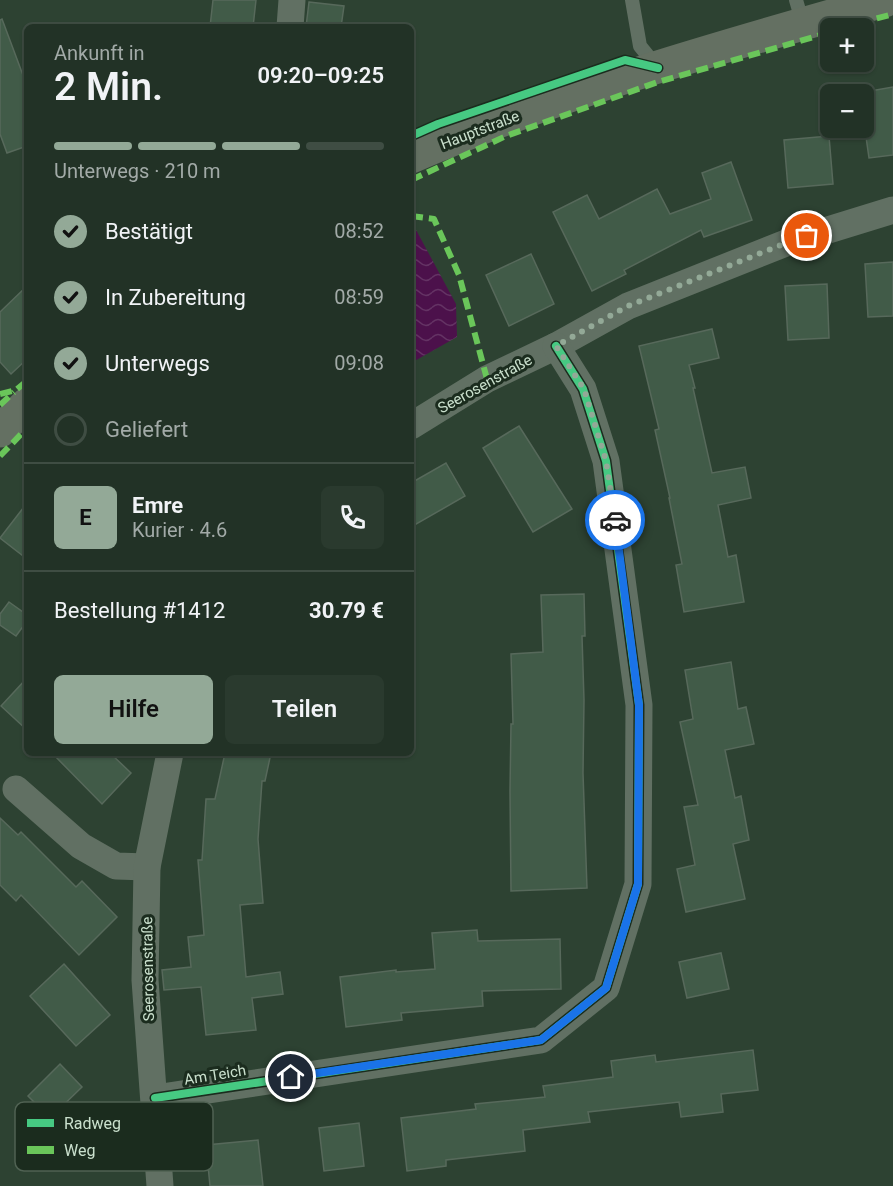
<!DOCTYPE html>
<html lang="de">
<meta charset="utf-8">
<style>
:root{--surface:#223226;--page:#2a3a2e;--text:#f1f3f6;--muted:#a2aaa7;--line:#3f4d43;--accent:#93a997}
body{margin:0;font-family:Roboto,sans-serif;background:var(--page);color:var(--text);height:100vh;display:flex;flex-direction:column;font-size:22px;white-space:nowrap}
*{box-sizing:border-box;margin:0}
p{font-size:20px;color:var(--muted)}
.icon{flex:none;width:33px;height:33px;fill:none;stroke:currentColor;stroke-width:2;stroke-linecap:round;stroke-linejoin:round}
.map{position:relative;flex:1;overflow:hidden}
.sheet{position:absolute;left:24px;top:24px;width:390px;height:732px;display:flex;flex-direction:column;background:var(--surface);border-radius:9px;box-shadow:0 2px 4px #0004,0 0 0 2px var(--line)}
.sheet>*{flex:none}
.fabs{position:absolute;left:820px;top:18px;display:grid;gap:12px}
.fabs a{display:grid;place-items:center;width:54px;height:54px;border-radius:9px;background:var(--surface);box-shadow:0 2px 4px #0004,0 0 0 2px var(--line);font-size:30px}
.pin{position:absolute;display:grid;place-items:center;width:51px;height:51px;color:#fff;margin:-26px;border:3px solid #fff;border-radius:50%;box-shadow:0 2px 6px #0007}
.courier{position:absolute;display:grid;place-items:center;width:60px;height:60px;margin:-30px;border:4px solid #1a73e8;border-radius:50%;background:#fff;color:#222;box-shadow:0 2px 8px #0007}
.head em{font-style:normal;font-weight:600}
.head div{display:flex;flex-direction:column-reverse}
.head{display:flex;align-items:center;justify-content:space-between;height:102px;padding:0 30px}
h1{font-size:39px;font-weight:600;line-height:45px}
.bar{display:grid;grid-template-columns:repeat(4,1fr);gap:9px 6px;align-content:center;height:72px;padding:0 30px}
.bar i{height:8px;border-radius:4px;background:var(--line)}
.bar .on{background:var(--accent)}
.bar p{grid-column:span 4}
.line{display:flex;align-items:center;gap:15px;padding:0 30px;border-top:2px solid var(--line)}
.line div{flex:1}
.round{display:grid;place-items:center;flex:none;width:63px;height:63px;border-radius:9px;background:var(--page)}
ol{padding:0 30px;list-style:none}
li{display:flex;align-items:center;gap:18px;height:66px}
li p{margin-inline-start:auto}
li .icon{padding:6px;border-radius:50%;background:var(--accent);color:#111;stroke-width:4}
li:last-child{color:var(--muted)}
li i{width:33px;height:33px;border:3px solid var(--line);border-radius:50%}
.button{display:flex;gap:12px;margin-top:auto;padding:12px 30px}
.button a{flex:1;height:69px;border-radius:9px;background:var(--accent);color:#111;font-size:24px;font-weight:600;line-height:69px;text-align:center}
.button a+a{background:var(--page);color:var(--text)}
.map>svg:first-child{display:block}
.water{fill:url(#water-waves)}
.building{fill:#415b48;stroke:#57695b;stroke-width:1.5}
.lines{fill:none;stroke-linecap:round;stroke-linejoin:round}
.lane{stroke:#617063;stroke-width:14}
.street{stroke:#617063;stroke-width:27}
.secondary{stroke:#647062;stroke-width:33}
.quiet{stroke:#6ac65a;stroke-width:6;stroke-dasharray:12 6;stroke-linecap:butt}
.cycleway-casing{stroke:#1b2c1e;stroke-width:11}
.cycleway{stroke:#46c982;stroke-width:8}
.done{stroke:#93a997;stroke-width:6;stroke-dasharray:0 10.8}
.route{stroke:#1a73e8;stroke-width:8}
.labels{text-anchor:middle;stroke-width:6;stroke-linejoin:round;paint-order:stroke}
.street-label{font-size:15px;fill:#cae0cd;stroke:#1b2c1e}
.key{fill:#1b2c1e;stroke:#506253;stroke-width:1.5}
.key-label{font-size:16px;fill:#cae0cd}
</style>
<div class="map">
<svg width="893" height="1186" viewBox="0 0 893 1186">
<defs>
<pattern id="water-waves" width="16" height="10" patternUnits="userSpaceOnUse" patternTransform="scale(1.5)"><rect width="16" height="10" fill="#4c114b"/><path d="M0 5q4-4 8 0t8 0" fill="none" stroke="#643364"/></pattern>
</defs>
<rect width="100%" height="100%" fill="#2d4232"/>
<path class="water" d="M411,228H415L456,304L457,337L411,363Z"/>
<g class="building">
<path d="M213,0H256L253,27H210Z"/>
<path d="M309,2L344,6L341,27H306Z"/>
<path d="M2,19L27,86V146L7,153L0,134V20Z"/>
<path d="M893,87V155L869,158L864,123V94H860L859,93Z"/>
<path d="M829,136L833,184L788,188L784,140Z"/>
<path d="M731,162L752,220L704,237L701,230L624,270L626,274L592,291L553,212L587,195L599,219L657,189L670,214L711,199L702,173Z"/>
<path d="M531,254L554,304L509,326L486,275Z"/>
<path d="M893,262V316L868,317L865,264Z"/>
<path d="M827,284L829,338L788,340L785,286Z"/>
<path d="M27,286V359L11,374L0,362V312Z"/>
<path d="M712,329L719,358L689,365L695,388H693L712,473L745,467L751,498L718,505L728,557L736,555L744,602L684,612L676,565L682,564L669,498H670L655,430L659,429L639,346Z"/>
<path d="M519,426L572,509L533,532L483,448Z"/>
<path d="M446,463L465,496L411,527V483Z"/>
<path d="M27,503V559L0,538Z"/>
<path d="M584,594L585,636H582L584,700L583,773L587,888L511,891L510,791L511,724H513L511,654L543,652L541,595Z"/>
<path d="M9,602L27,615V621L16,636L0,625V614Z"/>
<path d="M731,662L738,709L746,707L754,744L725,750L735,798L741,796L749,840L733,844L745,899L686,912L677,869L695,865L684,807L698,805L680,722L693,719L685,670Z"/>
<path d="M27,678V730L1,706Z"/>
<path d="M52,753H110L131,773L102,804Z"/>
<path d="M225,753H271L265,781H262L258,839L263,903L240,905L246,977L280,972L283,994L252,998L256,1030L206,1035L201,987L164,990L162,970L191,967L188,937L204,935L198,860H202L206,799H215Z"/>
<path d="M0,818L18,835L21,832L76,887L82,881L117,917L79,955L21,895L16,901L0,885Z"/>
<path d="M477,930L478,941L560,939L561,989L482,991L483,1006L401,1013L402,1020L346,1027L340,977L396,970V972L435,969L432,933Z"/>
<path d="M721,953L729,989L687,998L679,962Z"/>
<path d="M64,964L110,1015L76,1046L30,996Z"/>
<path d="M753,1050L758,1090L721,1094L723,1112L681,1117L679,1102L588,1112L590,1122L523,1130L525,1151L446,1160V1166L407,1171L401,1118L476,1109L475,1104L545,1097L543,1086L613,1077L611,1061L655,1055L656,1062Z"/>
<path d="M60,1064L82,1087L50,1118L28,1096Z"/>
<path d="M359,1123L364,1166L324,1171L319,1128Z"/>
<path d="M258,1140L263,1186H210L206,1145Z"/>
</g>
<g class="lines">
<g class="lane">
<path d="M632,0L640,46L657,67"/>
<path d="M796,0L803,24"/>
</g>
<g class="street">
<path d="M290,27L292,0"/>
<path d="M411,426L487,379L556,346L628,306L786,243L893,210"/>
<path d="M16,789L81,846L116,866L147,867"/>
<path d="M155,1098L541,1040L606,988L638,884L639,705L606,461L583,389L556,346"/>
<path d="M160,1186L145,980L147,867L170,753"/>
</g>
<g class="secondary">
<path d="M411,157C564,91 727,45 887,0"/>
<path d="M0,431L27,404"/>
</g>
<g class="quiet">
<path d="M842,28L893,14"/>
<path d="M411,180L506,136L658,82L831,32"/>
<path d="M411,216L434,219L459,275L487,379"/>
<path d="M0,394L16,390L27,381"/>
<path d="M0,405L14,392"/>
<path d="M0,456L27,428"/>
</g>
<g class="cycleway-casing">
<g id="cycleway">
<path d="M411,136L438,124L625,60L658,68"/>
<path d="M155,1098L541,1040L606,988L638,884L639,705L606,461L583,389L556,346"/>
</g>
</g>
<use href="#cycleway" class="cycleway"/>
</g>
<g class="lines">
<path class="done" d="M615,520L606,461L584,389L556,346L628,306L786,243L807,236"/>
<path class="route" d="M291,1077L541,1040L606,988L638,884L639,705L615,520"/>
</g>
<g class="labels">
<g class="street-label">
<text transform="translate(480 130) rotate(-21)" y="5">Hauptstraße</text>
<text transform="translate(485 384) rotate(-29)" y="5">Seerosenstraße</text>
<text transform="translate(148 969) rotate(-91)" y="5">Seerosenstraße</text>
<text transform="translate(215 1075) rotate(-9)" y="5">Am Teich</text>
</g>
</g>
<rect x="15" y="1102" width="198" height="69" rx="9" class="key"/>
<rect x="27" y="1119" width="27" height="8" fill="#46c982"/>
<rect x="27" y="1146" width="27" height="8" fill="#6ac65a"/>
<g class="key-label">
<text x="64" y="1129">Radweg</text>
<text x="64" y="1156">Weg</text>
</g>
</svg>
<div class="fabs">
<a>+</a>
<a>−</a>
</div>
<div class="pin" style="left:807px;top:236px;background:#ea580c"><svg class="icon" aria-label="bag" viewBox="0 0 24 24"><path d="M5 8h14l-1 12H6zM9 8a3 3 0 0 1 6 0"/></svg></div>
<div class="pin" style="left:291px;top:1077px;background:#1f2937"><svg class="icon" aria-label="home" viewBox="0 0 24 24"><path d="M3 11l9-7 9 7M6 9v11h12V9"/></svg></div>
<div class="courier" style="left:615px;top:520px"><svg class="icon" aria-label="car" viewBox="0 0 24 24"><path d="M5 17H2v-5l4-1 3-4h7l3 4 3 1v5h-3M9 17h6M6 11h13"/><circle cx="7" cy="17" r="2"/><circle cx="17" cy="17" r="2"/></svg></div>
<section class="sheet">
<div class="head"><div><h1>2 Min.</h1><p>Ankunft in</p></div><em>09:20–09:25</em></div>
<div class="bar"><i class="on"></i><i class="on"></i><i class="on"></i><i></i><p>Unterwegs · 210 m</p></div>
<ol>
<li><svg class="icon" aria-label="check" viewBox="0 0 24 24"><path d="M5 12l5 5 9-10"/></svg>Bestätigt<p>08:52</p></li>
<li><svg class="icon" aria-label="check" viewBox="0 0 24 24"><path d="M5 12l5 5 9-10"/></svg>In Zubereitung<p>08:59</p></li>
<li><svg class="icon" aria-label="check" viewBox="0 0 24 24"><path d="M5 12l5 5 9-10"/></svg>Unterwegs<p>09:08</p></li>
<li><i></i>Geliefert</li>
</ol>
<div class="line" style="height:108px"><b class="round" style="background:var(--accent);color:#111">E</b><div><b>Emre</b><p>Kurier · 4.6</p></div><a class="round"><svg class="icon" aria-label="phone" viewBox="0 0 24 24"><path d="M5 4h4l2 5-3 2q2 4 5 5l2-3 5 2v4C11 20 4 13 5 4z"/></svg></a></div>
<div class="line" style="height:78px"><div>Bestellung #1412</div><b>30.79 €</b></div>
<div class="button"><a>Hilfe</a><a>Teilen</a></div>
</section>
</div>
